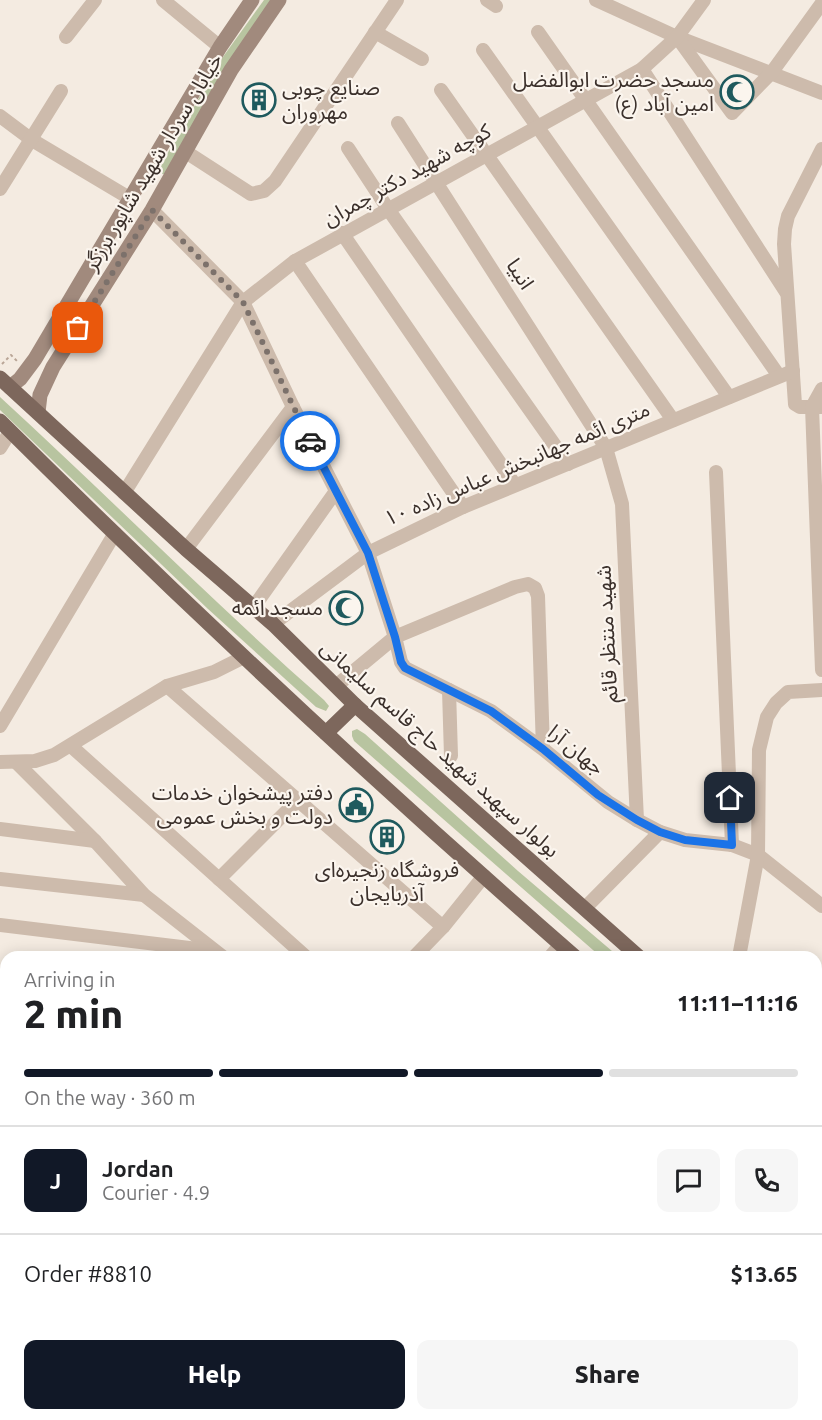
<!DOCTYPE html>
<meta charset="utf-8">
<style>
:root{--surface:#fff;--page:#f6f6f6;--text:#202124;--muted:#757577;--line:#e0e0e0;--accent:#111827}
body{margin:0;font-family:Ubuntu,"Noto Sans Arabic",sans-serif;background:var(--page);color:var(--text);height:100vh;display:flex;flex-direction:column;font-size:22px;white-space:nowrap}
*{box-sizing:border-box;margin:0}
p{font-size:20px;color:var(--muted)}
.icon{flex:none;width:33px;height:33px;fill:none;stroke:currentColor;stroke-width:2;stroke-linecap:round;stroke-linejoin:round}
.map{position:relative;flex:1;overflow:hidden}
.panel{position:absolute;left:0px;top:951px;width:822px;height:470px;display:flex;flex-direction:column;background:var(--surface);border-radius:18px 18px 0 0;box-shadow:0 3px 15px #0003}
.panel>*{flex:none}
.pin{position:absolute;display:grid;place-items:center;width:51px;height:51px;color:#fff;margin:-26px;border-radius:12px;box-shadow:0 3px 9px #0006}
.courier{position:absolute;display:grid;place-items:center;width:60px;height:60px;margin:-30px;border:4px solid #1a73e8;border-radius:50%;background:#fff;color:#222;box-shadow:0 2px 8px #0007}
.summary em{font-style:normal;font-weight:800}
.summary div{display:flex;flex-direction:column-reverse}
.summary{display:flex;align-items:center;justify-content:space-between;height:102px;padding:0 24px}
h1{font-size:39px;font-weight:800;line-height:45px}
.bar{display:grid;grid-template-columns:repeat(4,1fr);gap:9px 6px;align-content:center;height:72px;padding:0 24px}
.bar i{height:8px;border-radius:4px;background:var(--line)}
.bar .current{background:var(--accent)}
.bar p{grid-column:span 4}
.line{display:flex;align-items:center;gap:15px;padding:0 24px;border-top:2px solid var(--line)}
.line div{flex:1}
.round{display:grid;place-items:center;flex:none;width:63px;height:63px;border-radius:12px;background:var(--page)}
.cta{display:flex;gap:12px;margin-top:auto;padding:12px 24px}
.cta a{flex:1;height:69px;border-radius:12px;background:var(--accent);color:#fff;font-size:24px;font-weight:800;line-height:69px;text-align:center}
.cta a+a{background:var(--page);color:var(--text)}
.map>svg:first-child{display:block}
.green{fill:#b8c4a0}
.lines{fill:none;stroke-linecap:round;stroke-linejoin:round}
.path{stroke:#b9a596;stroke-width:2;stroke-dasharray:3 3;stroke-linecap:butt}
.minor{stroke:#cdbbac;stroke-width:14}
.secondary{stroke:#a18a7d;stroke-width:15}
.primary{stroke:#7d675c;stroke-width:15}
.done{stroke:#7c716b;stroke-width:6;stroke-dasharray:0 10.8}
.route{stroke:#1a73e8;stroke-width:8}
.labels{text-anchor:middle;stroke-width:4.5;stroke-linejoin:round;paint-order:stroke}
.poi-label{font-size:21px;fill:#3b302b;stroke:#fbf5ee;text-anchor:end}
.street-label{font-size:21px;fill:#3b302b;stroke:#fbf5ee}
</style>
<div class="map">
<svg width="822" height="1420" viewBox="0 0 822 1420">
<rect width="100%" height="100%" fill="#f4ebe1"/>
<g class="green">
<path d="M264,0H275L165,174H160L158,170L220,61Z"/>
<path d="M0,397C109,497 213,602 324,700L329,706L326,711L316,707L208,609L0,410Z"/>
<path d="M357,729L365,734L518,871L619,957H601L354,741L352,736V731Z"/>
<path d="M822,1337V1359L817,1367L816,1339Z"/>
<path d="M693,1415L730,1414V1415L729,1420H713Z"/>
</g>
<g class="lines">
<path class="path" d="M2,364L11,355L17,361"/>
<g class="minor">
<path d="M163,0L220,47"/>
<path d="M487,0L496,6"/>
<path d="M596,0L677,37L822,93"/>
<path d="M375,32L422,59"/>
<path d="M538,32L779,376"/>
<path d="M66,37L95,0"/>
<path d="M677,37L732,113L772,72L822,3"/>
<path d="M483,50L729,397"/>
<path d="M642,69L786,292"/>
<path d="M441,90L673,420"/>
<path d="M0,116L32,140L131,199"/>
<path d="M398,123L606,448L622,504L637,820"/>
<path d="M348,148L388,209L568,464"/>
<path d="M822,149L788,216L785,229L784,244L795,404L800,407H822"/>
<path d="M186,152L251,194L264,191L275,181L397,0"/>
<path d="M0,189L61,91"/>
<path d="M152,210L243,302L293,407L368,553L395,637L336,686"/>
<path d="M342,233L515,485"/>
<path d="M295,261L463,507"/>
<path d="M822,389L812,407L822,670"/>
<path d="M0,448L10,432"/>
<path d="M716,472L732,845"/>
<path d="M124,493L243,302L295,261L642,69L677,37L704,0"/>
<path d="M186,549L293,407"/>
<path d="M253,608L336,491"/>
<path d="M273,624L368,553L463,507L793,371"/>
<path d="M167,686L443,927"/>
<path d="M449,690L451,756"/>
<path d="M0,726L115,533"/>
<path d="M71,746L306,957"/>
<path d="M543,749L538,596L535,588L528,584L515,587L395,637L401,662L405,668L491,711L543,749L608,802L637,820L660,832L685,840L732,845L758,855L822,906"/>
<path d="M0,762L35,761L54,755L167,686L214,672L244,657"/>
<path d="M16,762L95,841L144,895L223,957"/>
<path d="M0,829L95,841"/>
<path d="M0,879L144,895"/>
<path d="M219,879L297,801"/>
<path d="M585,908L660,832"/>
<path d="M0,925L214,951"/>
<path d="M414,957L443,927L484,876"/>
<path d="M550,957L561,944"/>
<path d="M739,957L758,855L759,750L767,717L776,703L788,692L822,690"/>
<path d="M0,980L6,981"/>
<path d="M0,1030L6,1031"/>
<path d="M0,1085H6"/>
<path d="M0,1390H6"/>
<path d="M67,1420V1414"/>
<path d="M169,1420L170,1414"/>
<path d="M244,1420V1414"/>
<path d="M315,1420V1414"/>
<path d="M386,1420V1414"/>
<path d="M443,1420V1414"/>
<path d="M514,1420V1414"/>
<path d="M573,1420V1414"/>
</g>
<g class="secondary">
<path d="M10,387L20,379L35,359L220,47L252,0"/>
<path d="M38,412L40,395L53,367L152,210L231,70L279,0"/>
<path d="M0,1244L6,1246"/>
<path d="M668,1414L684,1420"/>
<path d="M737,1420L738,1414"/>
</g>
<g class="primary">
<path d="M0,378L186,549L273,624L355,705L639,957"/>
<path d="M0,421C186,606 378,785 575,957"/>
<path d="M326,733L355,705"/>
<path d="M816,1160L822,1185"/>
<path d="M816,1267L822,1265"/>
<path d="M816,1289L822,1290"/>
<path d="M772,1414L774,1420"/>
</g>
</g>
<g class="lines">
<path class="done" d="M78,328L152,210L243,302L310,441"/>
<path class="route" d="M310,441L368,553L395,637L401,662L405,668L491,711L543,749L598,795L637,820L660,832L685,840L732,845L730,798"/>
</g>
<defs>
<g id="mosque-ring" transform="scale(1.725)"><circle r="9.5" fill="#fbf5ee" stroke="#1f5a5e" stroke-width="1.5"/><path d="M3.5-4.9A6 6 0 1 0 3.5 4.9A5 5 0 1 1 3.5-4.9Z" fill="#1f5a5e"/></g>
<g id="building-ring" transform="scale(1.725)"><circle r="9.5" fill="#fbf5ee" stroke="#1f5a5e" stroke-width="1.5"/><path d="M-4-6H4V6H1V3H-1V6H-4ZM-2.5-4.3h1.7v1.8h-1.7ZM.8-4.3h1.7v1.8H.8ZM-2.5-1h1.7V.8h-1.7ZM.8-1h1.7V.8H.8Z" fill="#1f5a5e"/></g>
<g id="civic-ring" transform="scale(1.725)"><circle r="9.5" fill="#fbf5ee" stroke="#1f5a5e" stroke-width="1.5"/><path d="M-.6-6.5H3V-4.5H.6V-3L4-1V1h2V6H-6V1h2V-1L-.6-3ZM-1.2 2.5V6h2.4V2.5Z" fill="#1f5a5e"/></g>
</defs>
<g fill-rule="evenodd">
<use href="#mosque-ring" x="737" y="92"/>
<use href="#building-ring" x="259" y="100"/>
<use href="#mosque-ring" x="346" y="608"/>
<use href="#civic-ring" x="356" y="805"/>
<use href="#building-ring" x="387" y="837"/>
</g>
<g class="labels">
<g class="poi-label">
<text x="714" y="87">مسجد حضرت ابوالفضل<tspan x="714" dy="24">(ع) امین آباد</tspan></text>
<text x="282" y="95" text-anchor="start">صنایع چوبی<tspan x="282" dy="24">مهروران</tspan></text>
<text x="323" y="615">مسجد ائمه</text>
<text x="333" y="800">دفتر پیشخوان خدمات<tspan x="333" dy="24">دولت و بخش عمومی</tspan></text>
<text x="387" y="877" text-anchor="middle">فروشگاه زنجیره‌ای<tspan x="387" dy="24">آذربایجان</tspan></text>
</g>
<g class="street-label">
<text transform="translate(153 162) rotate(-59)" y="7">خیابان سردار شهید شاپور برزگر</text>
<text transform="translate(407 175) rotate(-29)" y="7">کوچه شهید دکتر چمران</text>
<text transform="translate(520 274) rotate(57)" y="7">انبیا</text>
<text transform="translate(517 464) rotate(-23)" y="7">۱۰ متری ائمه جهانبخش عباس زاده</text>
<text transform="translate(607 634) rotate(-93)" y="7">شهید منتظر قائم</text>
<text transform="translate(440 749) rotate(42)" y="7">بولوار سپهبد شهید حاج قاسم سلیمانی</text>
<text transform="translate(576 750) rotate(39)" y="7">جهان آرا</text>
</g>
</g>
</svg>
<div class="pin" style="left:78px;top:328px;background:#ea580c"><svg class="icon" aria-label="bag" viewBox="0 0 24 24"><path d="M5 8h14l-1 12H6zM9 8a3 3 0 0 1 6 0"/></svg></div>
<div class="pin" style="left:730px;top:798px;background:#1f2937"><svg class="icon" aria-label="home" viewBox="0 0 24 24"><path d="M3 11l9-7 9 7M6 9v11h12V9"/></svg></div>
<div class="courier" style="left:310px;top:441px"><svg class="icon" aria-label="car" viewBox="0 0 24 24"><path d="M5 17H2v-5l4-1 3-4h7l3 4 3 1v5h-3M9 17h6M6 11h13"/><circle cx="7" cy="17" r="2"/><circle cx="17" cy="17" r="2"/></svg></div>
<section class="panel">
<div class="summary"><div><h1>2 min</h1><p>Arriving in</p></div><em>11:11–11:16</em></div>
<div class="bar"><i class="current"></i><i class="current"></i><i class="current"></i><i></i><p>On the way · 360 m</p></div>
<div class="line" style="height:108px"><b class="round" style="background:var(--accent);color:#fff">J</b><div><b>Jordan</b><p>Courier · 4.9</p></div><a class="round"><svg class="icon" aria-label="chat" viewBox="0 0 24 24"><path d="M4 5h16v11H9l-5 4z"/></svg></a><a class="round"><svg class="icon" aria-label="phone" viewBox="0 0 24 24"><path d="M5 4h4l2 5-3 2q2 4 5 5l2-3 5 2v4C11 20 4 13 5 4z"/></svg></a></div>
<div class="line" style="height:78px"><div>Order #8810</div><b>$13.65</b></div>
<div class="cta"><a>Help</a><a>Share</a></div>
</section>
</div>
